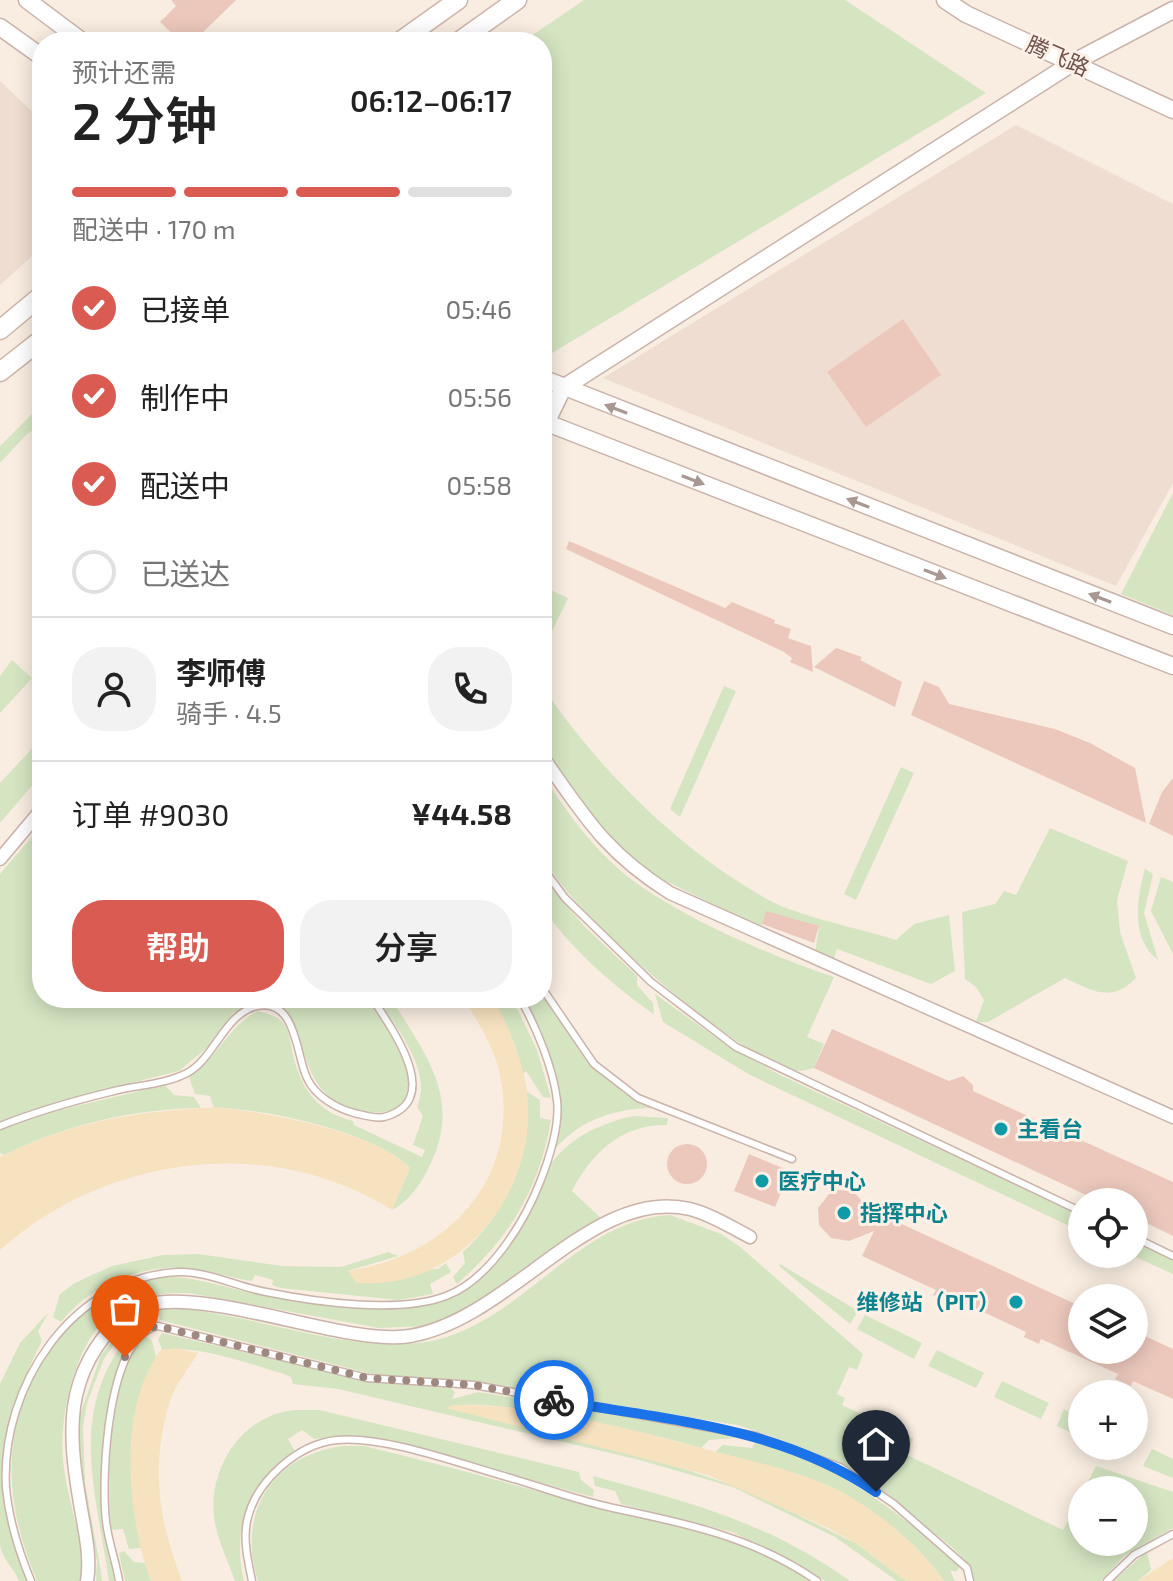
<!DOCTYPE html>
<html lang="zh">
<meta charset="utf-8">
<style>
:root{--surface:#fff;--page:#f2f2f2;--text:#222;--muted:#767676;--line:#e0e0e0;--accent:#d95b51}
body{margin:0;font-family:"Exo 2","Noto Sans SC",sans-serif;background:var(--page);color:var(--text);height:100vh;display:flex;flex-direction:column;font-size:30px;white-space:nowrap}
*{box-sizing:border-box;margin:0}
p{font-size:26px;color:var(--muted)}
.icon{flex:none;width:44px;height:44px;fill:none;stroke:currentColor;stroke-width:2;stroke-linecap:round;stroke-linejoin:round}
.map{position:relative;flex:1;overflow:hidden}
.sheet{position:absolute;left:32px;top:32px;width:520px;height:976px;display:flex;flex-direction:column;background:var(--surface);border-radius:32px;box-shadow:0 4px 20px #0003}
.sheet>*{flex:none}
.tools{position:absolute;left:1068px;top:1188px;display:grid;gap:16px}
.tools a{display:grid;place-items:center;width:80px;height:80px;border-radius:50%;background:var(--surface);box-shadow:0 4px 20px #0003;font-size:40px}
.pin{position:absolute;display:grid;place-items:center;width:68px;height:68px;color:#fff;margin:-82px -34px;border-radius:50% 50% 50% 0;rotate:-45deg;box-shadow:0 0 8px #0007}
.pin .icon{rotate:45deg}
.courier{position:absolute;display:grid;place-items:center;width:80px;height:80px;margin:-40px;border:6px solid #1a73e8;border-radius:50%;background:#fff;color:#222;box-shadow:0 2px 10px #0007}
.overview em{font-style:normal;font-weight:600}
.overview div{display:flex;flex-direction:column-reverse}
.overview{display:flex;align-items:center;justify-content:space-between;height:136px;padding:0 40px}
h1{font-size:52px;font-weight:600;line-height:60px}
.bar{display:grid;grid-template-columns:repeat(4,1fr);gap:12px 8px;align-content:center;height:96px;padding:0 40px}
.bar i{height:10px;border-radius:6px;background:var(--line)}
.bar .current{background:var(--accent)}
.bar p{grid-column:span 4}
.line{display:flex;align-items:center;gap:20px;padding:0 40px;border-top:2px solid var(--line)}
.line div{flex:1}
.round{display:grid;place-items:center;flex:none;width:84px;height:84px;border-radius:32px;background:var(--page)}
ol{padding:0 40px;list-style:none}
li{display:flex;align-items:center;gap:24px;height:88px}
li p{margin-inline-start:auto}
li .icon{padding:8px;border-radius:50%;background:var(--accent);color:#fff;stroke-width:4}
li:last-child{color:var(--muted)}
li i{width:44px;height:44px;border:4px solid var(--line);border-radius:50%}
.action{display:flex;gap:16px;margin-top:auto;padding:16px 40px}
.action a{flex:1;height:92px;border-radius:32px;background:var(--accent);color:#fff;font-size:32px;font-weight:600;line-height:92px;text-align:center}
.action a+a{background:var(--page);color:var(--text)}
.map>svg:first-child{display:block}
.residential{fill:#f0ddd1}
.green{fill:#d5e5c2}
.sand{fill:#f6e2bf}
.building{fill:#ecc8bc}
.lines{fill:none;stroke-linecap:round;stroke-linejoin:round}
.service-casing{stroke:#c9b3aa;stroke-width:9}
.minor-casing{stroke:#c9b3aa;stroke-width:15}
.tertiary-casing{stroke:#c9b3aa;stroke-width:19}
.secondary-casing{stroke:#ceb4aa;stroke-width:21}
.service{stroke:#fff;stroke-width:6}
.minor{stroke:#fff;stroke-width:12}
.tertiary{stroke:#fff;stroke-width:16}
.secondary{stroke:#fff;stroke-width:18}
.oneway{fill:#a89793}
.done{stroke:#9f8880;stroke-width:8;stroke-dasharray:0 14.4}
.route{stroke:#1a73e8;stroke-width:10}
.culture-dot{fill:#0f9aa8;stroke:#fdf1e7;stroke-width:3}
.labels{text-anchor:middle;stroke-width:6;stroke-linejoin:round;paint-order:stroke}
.street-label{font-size:22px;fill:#6e524b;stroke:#fdf1e7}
.culture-label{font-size:22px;font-weight:bold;fill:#0d838f;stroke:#fdf1e7;text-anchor:start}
</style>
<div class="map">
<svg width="1173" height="1581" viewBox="0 0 1173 1581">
<rect width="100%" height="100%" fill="#f9ede1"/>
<g class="residential">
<path d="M0,81L42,121V247L0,285Z"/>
<path d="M1016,125L1173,204V483L1116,586L603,378Z"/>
</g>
<g class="green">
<path d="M584,0H845L986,93L542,359V42H522Z"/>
<path d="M42,404V425L27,434L0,463V446Z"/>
<path d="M1173,493V615L1121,594Z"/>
<path d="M542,586L568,598L542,652Z"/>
<path d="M12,660L32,678L0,713V676Z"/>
<path d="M542,686C599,770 678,849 767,899C796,916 862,929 896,940L914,924L949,915L955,971L931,984L837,949L834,958L815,953L819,927L766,912L761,928L658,877L616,844L579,801L542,746Z"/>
<path d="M724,686L736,691L680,817L670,809Z"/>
<path d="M42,738V774L0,823V783Z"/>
<path d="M901,767L914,773L856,900L844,894Z"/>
<path d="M542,775C563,805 584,837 611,862C659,909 770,956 834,977L807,1037L824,1044L814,1068C808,1069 801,1072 796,1071C744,1064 560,904 543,855C536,838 542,795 542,775Z"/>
<path d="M42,825V998H366C387,1029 421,1067 403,1105C390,1113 376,1114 361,1111C282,1095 321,1003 257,1001L233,1013L209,1046L179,1071L71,1098L0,1122V874Z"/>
<path d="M1050,828L1128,861L1117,900L1120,932L1136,978C1111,1004 1091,990 1065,978L988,1022H976L984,1000L976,987L965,979L962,912L995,904L1004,891L1016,895Z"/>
<path d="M1145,869L1153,874L1144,913L1158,960C1130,939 1137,898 1145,869Z"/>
<path d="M542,877L585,927L637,976V985L653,1003L654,1014C619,991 565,944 544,908C540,900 542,886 542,877Z"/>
<path d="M1161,877L1173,882V954L1151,911Z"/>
<path d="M655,994L718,1039L778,1074L1082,1216V1232L750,1075L663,1022Z"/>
<path d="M542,995L586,1059L619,1088L654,1108C617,1108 581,1119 556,1148L554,1146C569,1094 549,1044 524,998Z"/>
<path d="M377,998H391C426,1056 464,1099 428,1169C420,1185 408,1202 392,1210L410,1168C375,1132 264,1108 214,1108L210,1096L195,1094L189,1077C217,1059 228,1026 258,1011C266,1014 275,1015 281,1021C289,1028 290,1040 292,1050C299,1086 316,1112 353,1121L354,1125L422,1157L425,1150L413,1145L423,1116L417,1107C433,1071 396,1027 377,998Z"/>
<path d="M493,998H512L537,1050L551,1098L543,1097L526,1071L523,1074Z"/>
<path d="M165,1085L174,1095L194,1097L201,1108C132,1109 65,1125 4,1155L0,1153V1130L51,1112Z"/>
<path d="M526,1091L540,1100V1118L551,1120C540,1188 509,1239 457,1284L453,1277L465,1263L463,1252C506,1213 536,1149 526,1091Z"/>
<path d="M633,1116L668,1118L667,1125C621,1124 591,1154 572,1191L602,1219L472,1310L427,1326L379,1328L189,1293C165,1293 144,1294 123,1305C77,1330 59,1412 63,1460C67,1501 84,1540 84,1581H37C8,1512 0,1447 33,1378C60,1323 119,1269 185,1278C212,1282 240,1291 267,1296C297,1301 328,1302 358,1305C391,1308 420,1311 452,1297C492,1279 518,1235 537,1198C542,1187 545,1174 551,1164C568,1138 604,1122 633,1116Z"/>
<path d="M670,1215L721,1234L739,1246L863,1354L857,1370L849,1367L837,1394L845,1398L842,1405L913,1439L907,1455L1063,1530L1082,1494V1542H1134V1490H1084L1096,1466L1173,1492V1528L1125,1555L1101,1581H974C969,1556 945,1542 926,1527C867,1480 809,1446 737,1425L494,1385L372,1374L160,1320L158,1307C244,1309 356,1359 436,1340C524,1319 578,1220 670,1215Z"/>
<path d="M1134,1241L1173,1259V1274L1129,1254H1134Z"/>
<path d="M388,1252L398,1256L348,1271L438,1269L446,1263L451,1272L430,1284L433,1294L399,1300L280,1288L272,1285L273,1280L255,1275L252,1281C229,1278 207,1269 184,1268C139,1265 89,1286 61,1322L53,1317L60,1294L75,1283L112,1266L163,1255L198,1254L282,1266L341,1267Z"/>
<path d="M780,1264L858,1311L850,1324L779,1266Z"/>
<path d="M49,1312L38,1331L42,1341C0,1420 0,1495 27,1581H19C13,1566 3,1561 0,1545V1384L20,1343Z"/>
<path d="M865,1315L922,1343L914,1359L857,1329Z"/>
<path d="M128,1322L103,1361L87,1403L83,1427L85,1482L101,1572L102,1581H96L97,1561L78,1467L80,1415L101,1355Z"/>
<path d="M132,1331C97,1424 95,1485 115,1581H109C96,1490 66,1411 132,1331Z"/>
<path d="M162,1333L375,1383L451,1388L455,1392L452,1399L478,1392L735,1433L737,1438L709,1440L701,1448C660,1435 480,1393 447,1408L648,1457L747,1490L857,1544L906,1581H897L835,1537L733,1487L636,1459L338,1389L293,1384L291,1377L284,1374C250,1364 196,1344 162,1350L158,1339Z"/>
<path d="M145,1335L152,1341L156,1357L142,1386L132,1434L134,1509L141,1548L129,1549L123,1529L112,1530L111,1526C107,1475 108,1374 145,1335Z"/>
<path d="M937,1350L984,1373L976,1388L928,1366Z"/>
<path d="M1002,1381L1049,1403L1041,1419L994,1397Z"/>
<path d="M1064,1409L1082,1418V1438L1057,1426Z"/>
<path d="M295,1410H319L579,1472L581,1480L594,1490L593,1497L371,1437L354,1435L314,1439L302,1430L288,1439L295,1451C249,1483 231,1527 244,1581H235C228,1561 216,1537 214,1516C209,1467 242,1415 295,1410Z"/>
<path d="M756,1440C797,1438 932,1534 960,1567L956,1572L950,1570L955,1581H944C888,1502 804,1475 715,1452L723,1445L752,1448Z"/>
<path d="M344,1446H364C440,1464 515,1485 590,1506C665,1526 747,1532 810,1581H258C236,1513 273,1454 344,1446Z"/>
<path d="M1152,1449L1173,1459V1478L1143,1466Z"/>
<path d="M593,1476C688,1502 768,1522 850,1581H825L796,1562L732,1532L621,1504L615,1491L595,1486Z"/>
<path d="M124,1551L134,1562L145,1563L151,1581H125L119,1553Z"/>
<path d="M1147,1552L1151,1570L1138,1581H1113Z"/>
</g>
<g class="sand">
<path d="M464,998H493C510,1028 526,1068 528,1102C534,1200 455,1291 356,1283L348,1271C448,1256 521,1179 500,1075C495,1048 477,1022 464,998Z"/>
<path d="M218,1107C271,1114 371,1130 410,1168L392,1210C269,1133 106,1155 0,1250V1157C75,1120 135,1112 218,1107Z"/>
<path d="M176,1348L198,1353C189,1368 175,1385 170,1401C150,1467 158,1518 182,1581H151C127,1519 117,1405 161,1350Z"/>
<path d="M454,1405C542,1404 632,1430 717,1452C759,1463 804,1472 844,1493C883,1515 918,1545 944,1581H906L857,1544L828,1528L708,1475L446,1408Z"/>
<path d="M1173,1558V1581H1138Z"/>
</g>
<g class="building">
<path d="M171,0H236L193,42H181L160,22L176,6Z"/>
<path d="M903,319L941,375L866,427L827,372Z"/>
<path d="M569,541L725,608L732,602L775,620L774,623L791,629L788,638L811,646L813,672L790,662L792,658L784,652L566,549Z"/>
<path d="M836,648L862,657L860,660L902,682L895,707L814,667Z"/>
<path d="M924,681L939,687L949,704L1055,729L1090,743L1135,768L1146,823L911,715Z"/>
<path d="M1173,778V836L1149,824L1162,792Z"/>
<path d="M766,911L819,926L814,943L762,924Z"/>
<path d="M832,1029L949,1081L963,1076L973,1085V1091L1173,1182V1236L1134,1217V1202H1101L814,1068Z"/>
<circle cx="687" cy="1164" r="20"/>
<path d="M749,1154L790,1171L775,1207L734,1191Z"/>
<path d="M837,1190L853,1191L869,1209L1082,1307V1350H1134V1331L1173,1349V1399L1133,1381L1131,1386L1115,1379L1118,1374L1041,1339L1039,1344L1024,1337L1026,1332L951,1297L949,1302L933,1295L936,1290L862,1256L874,1231L849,1241L831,1238L819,1225L818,1208L829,1194Z"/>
</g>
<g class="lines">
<g class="service-casing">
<g id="service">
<path d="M542,867L565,898L651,982L736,1047L1082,1212"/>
<path d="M542,988L594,1064L638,1098L792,1159"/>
<path d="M0,1126C35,1112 73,1101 110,1092C135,1085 164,1085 187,1073C214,1059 225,1013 257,1006C297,998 296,1056 307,1078C315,1096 336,1108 354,1113C364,1115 374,1119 384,1117C445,1101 392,1029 372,998"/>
<path d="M1134,1237L1173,1256"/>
<path d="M31,1581C19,1552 9,1519 6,1488C0,1386 73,1277 178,1272C207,1271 238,1287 266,1292C316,1302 399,1314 446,1296C489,1280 524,1223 540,1182C549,1159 560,1125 557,1100C553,1067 536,1027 520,998"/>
<path d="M119,1581C116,1561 108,1541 106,1521C101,1478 107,1335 158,1326L367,1378L474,1385L756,1436L840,1467L894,1504L967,1568L970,1581"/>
<path d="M252,1581C248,1561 243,1541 247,1521C255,1482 297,1444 337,1440C385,1435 466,1466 514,1479C547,1489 580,1501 613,1508C685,1523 756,1538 817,1581"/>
<path d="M1107,1581L1134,1555L1173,1534"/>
</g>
</g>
<g class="minor-casing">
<g id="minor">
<path d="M542,756C585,817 605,852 670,893L1173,1117"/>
<path d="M0,859L42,809"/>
<path d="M87,1581C91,1558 85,1532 81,1509C68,1434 62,1375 121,1318C171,1269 338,1348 410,1336C511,1319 592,1186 690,1209C710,1214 731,1227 750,1237"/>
</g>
</g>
<g class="tertiary-casing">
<g id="tertiary">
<path d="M27,0L83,42"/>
<path d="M945,0L966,14L1173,110"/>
<path d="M0,27L42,57"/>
<path d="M542,378L1173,626"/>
<path d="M542,421L1173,666"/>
<path d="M546,423L563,388L1074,62L1173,10"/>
</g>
</g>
<g class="secondary-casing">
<g id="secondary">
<path d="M399,42L458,0"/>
<path d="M458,42L517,0"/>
<path d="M0,330L42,295"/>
<path d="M0,372L42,339"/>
</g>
</g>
<use href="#service" class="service"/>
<use href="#minor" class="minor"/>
<use href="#tertiary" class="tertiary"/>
<use href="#secondary" class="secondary"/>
</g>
<defs><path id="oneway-solid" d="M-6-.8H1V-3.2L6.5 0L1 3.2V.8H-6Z" transform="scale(2)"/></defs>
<g class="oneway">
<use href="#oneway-solid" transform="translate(616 409) rotate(-159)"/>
<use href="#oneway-solid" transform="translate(693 480) rotate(21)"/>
<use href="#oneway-solid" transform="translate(858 503) rotate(-159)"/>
<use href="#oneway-solid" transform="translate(935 574) rotate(21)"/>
<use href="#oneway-solid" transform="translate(1100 598) rotate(-159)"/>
</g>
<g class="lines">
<path class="done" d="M125,1357C133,1340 139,1329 158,1326L367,1378L474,1385L554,1400"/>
<path class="route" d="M554,1400C666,1420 779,1426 876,1492"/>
</g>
<g class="culture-dot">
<circle cx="1001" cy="1129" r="8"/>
<circle cx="762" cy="1181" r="8"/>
<circle cx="844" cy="1213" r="8"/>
<circle cx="1016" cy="1302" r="8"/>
</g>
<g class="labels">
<g class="street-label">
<text transform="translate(1058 56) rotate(24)" y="8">腾飞路</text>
</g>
<g class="culture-label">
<text x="1017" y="1137">主看台</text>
<text x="778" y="1189">医疗中心</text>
<text x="860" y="1221">指挥中心</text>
<text x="1000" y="1310" text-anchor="end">维修站（PIT）</text>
</g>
</g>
</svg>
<div class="tools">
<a><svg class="icon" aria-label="locate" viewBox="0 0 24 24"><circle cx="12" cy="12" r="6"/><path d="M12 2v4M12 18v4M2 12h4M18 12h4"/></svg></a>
<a><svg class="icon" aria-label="layers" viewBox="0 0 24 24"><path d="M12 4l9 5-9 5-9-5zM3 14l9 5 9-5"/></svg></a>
<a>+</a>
<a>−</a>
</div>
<div class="pin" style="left:125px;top:1357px;background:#ea580c"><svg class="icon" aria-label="bag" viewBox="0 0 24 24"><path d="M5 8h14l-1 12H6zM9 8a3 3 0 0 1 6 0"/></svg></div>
<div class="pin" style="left:876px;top:1492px;background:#1f2937"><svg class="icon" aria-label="home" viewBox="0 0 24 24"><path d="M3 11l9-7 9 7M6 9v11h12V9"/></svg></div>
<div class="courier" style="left:554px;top:1400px"><svg class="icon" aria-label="bike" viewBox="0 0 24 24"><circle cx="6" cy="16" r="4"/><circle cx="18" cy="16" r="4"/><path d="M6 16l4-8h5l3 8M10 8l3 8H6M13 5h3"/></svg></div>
<section class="sheet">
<div class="overview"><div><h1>2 分钟</h1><p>预计还需</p></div><em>06:12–06:17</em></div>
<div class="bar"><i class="current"></i><i class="current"></i><i class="current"></i><i></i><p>配送中 · 170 m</p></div>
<ol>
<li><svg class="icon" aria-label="check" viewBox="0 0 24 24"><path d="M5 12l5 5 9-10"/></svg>已接单<p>05:46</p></li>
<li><svg class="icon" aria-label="check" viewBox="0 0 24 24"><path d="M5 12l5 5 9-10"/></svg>制作中<p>05:56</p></li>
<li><svg class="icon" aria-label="check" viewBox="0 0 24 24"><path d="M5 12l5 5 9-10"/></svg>配送中<p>05:58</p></li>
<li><i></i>已送达</li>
</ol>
<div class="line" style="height:144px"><a class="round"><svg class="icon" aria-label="person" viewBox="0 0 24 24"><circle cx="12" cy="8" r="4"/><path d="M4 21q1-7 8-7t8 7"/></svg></a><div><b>李师傅</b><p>骑手 · 4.5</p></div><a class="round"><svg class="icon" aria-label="phone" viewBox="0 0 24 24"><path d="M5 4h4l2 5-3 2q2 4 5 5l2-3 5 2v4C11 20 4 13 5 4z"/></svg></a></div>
<div class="line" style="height:104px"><div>订单 #9030</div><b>¥44.58</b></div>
<div class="action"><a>帮助</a><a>分享</a></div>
</section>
</div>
